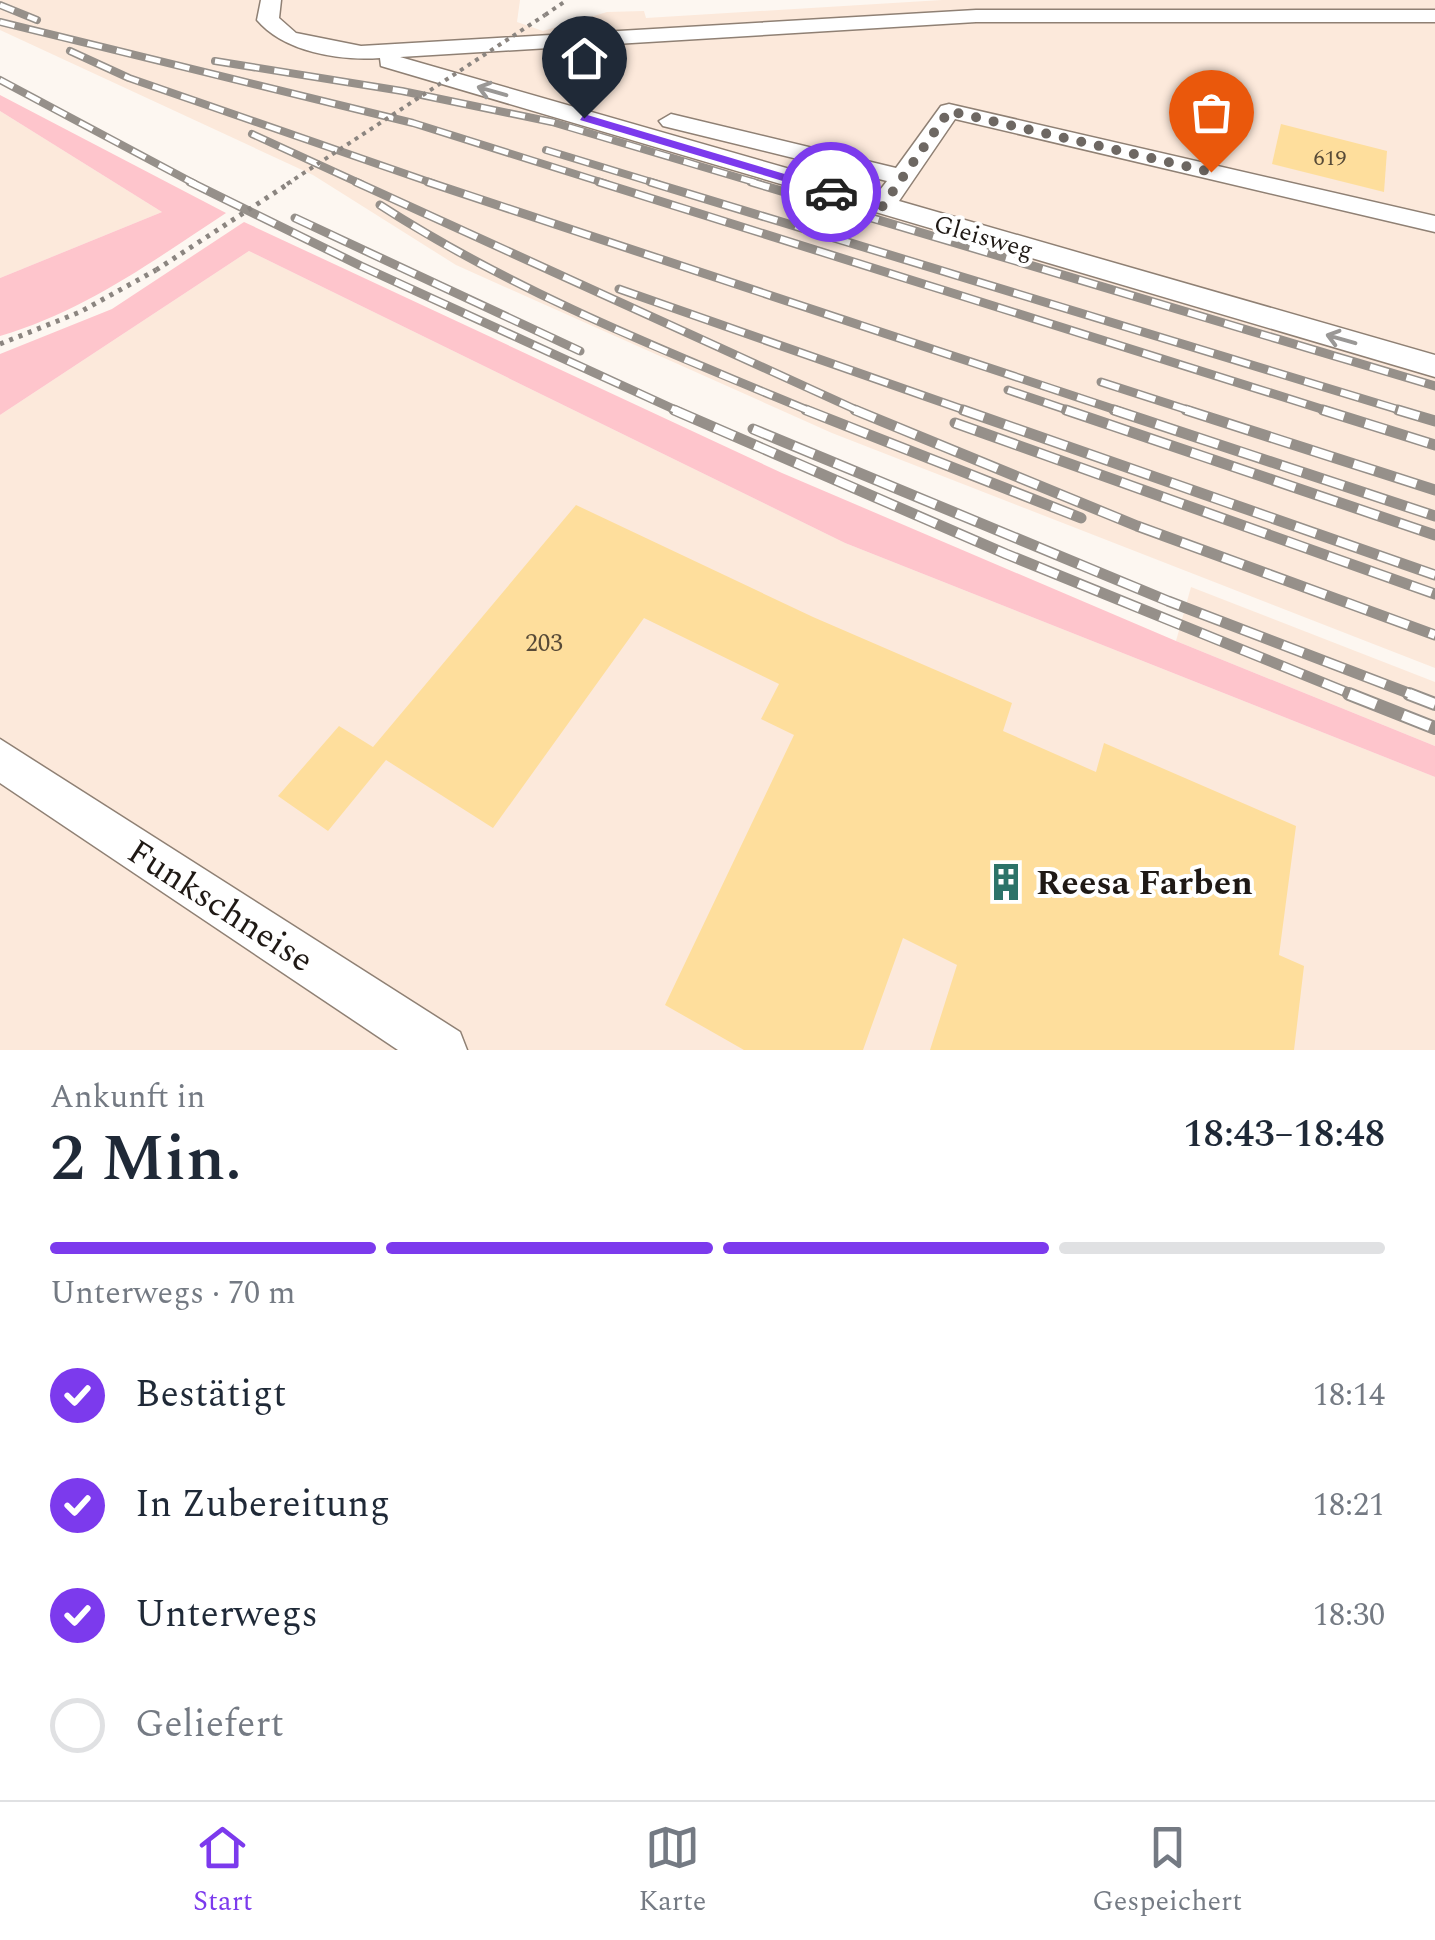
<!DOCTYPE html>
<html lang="de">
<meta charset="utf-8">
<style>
:root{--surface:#fff;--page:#f6f6f7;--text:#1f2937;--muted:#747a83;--line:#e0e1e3;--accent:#7c3aed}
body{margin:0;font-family:Spectral,serif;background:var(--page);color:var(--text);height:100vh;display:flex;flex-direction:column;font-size:38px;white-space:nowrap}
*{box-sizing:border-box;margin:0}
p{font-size:32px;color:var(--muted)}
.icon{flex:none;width:55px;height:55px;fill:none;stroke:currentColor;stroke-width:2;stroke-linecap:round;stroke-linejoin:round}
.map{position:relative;height:1050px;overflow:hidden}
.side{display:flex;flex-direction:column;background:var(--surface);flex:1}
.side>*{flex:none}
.pin{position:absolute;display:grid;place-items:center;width:85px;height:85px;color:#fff;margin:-102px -42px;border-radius:50% 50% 50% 0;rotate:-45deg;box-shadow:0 0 10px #0007}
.pin .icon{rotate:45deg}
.courier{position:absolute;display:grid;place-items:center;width:100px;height:100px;margin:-50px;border:8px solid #7c3aed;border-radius:50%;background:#fff;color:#222;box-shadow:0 2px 12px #0007}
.head em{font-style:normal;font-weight:600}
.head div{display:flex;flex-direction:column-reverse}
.head{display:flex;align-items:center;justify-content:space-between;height:170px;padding:0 50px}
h1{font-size:65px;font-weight:600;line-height:75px}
.bar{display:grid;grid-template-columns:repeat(4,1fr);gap:15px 10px;align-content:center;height:120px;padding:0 50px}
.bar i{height:12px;border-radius:8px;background:var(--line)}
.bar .active{background:var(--accent)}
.bar p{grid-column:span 4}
ol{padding:0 50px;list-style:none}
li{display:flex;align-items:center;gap:30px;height:110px}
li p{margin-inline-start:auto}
li .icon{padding:10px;border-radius:50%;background:var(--accent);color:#fff;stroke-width:4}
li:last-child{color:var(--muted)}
li i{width:55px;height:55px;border:5px solid var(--line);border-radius:50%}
.tabs{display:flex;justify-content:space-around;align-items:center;height:140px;border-top:2px solid var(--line);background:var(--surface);font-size:28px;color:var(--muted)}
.tabs a{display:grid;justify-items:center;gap:5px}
.tabs .active{color:var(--accent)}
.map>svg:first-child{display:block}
.built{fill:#fce9db}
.green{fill:#fec5cc}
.building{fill:#fede9c}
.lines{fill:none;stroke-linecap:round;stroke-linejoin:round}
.minor-casing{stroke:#8f8074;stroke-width:3}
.path-far1{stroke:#8b8580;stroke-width:4;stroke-dasharray:4 5;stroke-linecap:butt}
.path{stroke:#8b8580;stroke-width:5;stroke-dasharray:4 6;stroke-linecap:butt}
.minor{fill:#fff;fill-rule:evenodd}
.rail-far3-casing{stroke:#96908a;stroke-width:8}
.rail-far2-casing{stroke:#96908a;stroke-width:9}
.rail-far1-casing{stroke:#96908a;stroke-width:11}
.rail-casing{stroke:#96908a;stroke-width:14}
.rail-far3{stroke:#fff;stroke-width:5;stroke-dasharray:15;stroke-linecap:butt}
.rail-far2{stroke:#fff;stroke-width:6;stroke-dasharray:19;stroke-linecap:butt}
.rail-far1{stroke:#fff;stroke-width:8;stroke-dasharray:22;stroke-linecap:butt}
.rail{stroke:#fff;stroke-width:10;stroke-dasharray:29;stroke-linecap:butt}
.path-bridge-far1{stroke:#8b8580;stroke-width:4;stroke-dasharray:4 5;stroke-linecap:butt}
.path-bridge{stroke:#8b8580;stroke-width:5;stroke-dasharray:4 6;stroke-linecap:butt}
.oneway{stroke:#9a9896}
.route{fill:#7c3aed}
.done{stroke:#6d6762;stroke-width:10;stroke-dasharray:0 18}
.labels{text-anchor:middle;stroke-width:8;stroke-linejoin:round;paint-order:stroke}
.far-number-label{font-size:22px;fill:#574a37}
.far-street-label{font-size:25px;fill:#1f1915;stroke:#fff}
.number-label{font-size:25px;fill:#574a37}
.near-poi-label{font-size:35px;font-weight:bold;fill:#1f1915;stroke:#fff;text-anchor:start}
.near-street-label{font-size:35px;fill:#1f1915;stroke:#fff}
</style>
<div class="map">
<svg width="1435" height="1050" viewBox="0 0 1435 1050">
<rect width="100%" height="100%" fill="#fdf7f1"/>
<g class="built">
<path d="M0,0H520L517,22L543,31L607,12L644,11L646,18L942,0H1435V668L832,433L456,265L313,175L0,30Z"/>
<path d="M0,111L162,212L0,278Z"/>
<path d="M249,251L845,543L1435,777V1050H0V415Z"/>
<path d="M1191,587L1435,682V746L1176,641Z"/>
</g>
<g class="green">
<path d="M0,95L226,213C151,262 87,310 0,336V278L162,212L0,111Z"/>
<path d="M244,222L782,473L1176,641L1435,746V777L845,543L249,251L0,415V354L112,309Z"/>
</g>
<g class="building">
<path d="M1281,124L1387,151L1384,192L1272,164Z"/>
<path d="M576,505L813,617L1012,703L1003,731L1096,772L1104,743L1296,826L1279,955L1304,966L1294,1050H930L957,965L903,938L863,1050H744L665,1005L794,735L761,719L779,684L644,618L493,828L386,760L328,831L278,796L339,726L373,747Z"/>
</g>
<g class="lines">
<g class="minor-casing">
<g id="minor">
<path d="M261,0H281L279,18L296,33L361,46L976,10H1435V22H976L400,57L877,194L887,181L663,126L659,121L671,114L896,168L941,106L949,104L1435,216V232L955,119L899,201L1435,355V377L381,66L380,58C340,61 284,52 257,20Z"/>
<path d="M0,739L460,1032L467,1050H398L0,783Z"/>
</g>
</g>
<path class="path-far1" d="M545,15L567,0"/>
<path class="path" d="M0,344L80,312L156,270"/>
<use href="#minor" class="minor"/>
<g class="rail-far3-casing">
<g id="rail-far3">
<path d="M0,5L37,20"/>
<path d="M0,22L413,123L607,184"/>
<path d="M70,51L129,78L435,184"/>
<path d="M215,61L402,91L552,122L760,184"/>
<path d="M0,80L195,184"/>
<path d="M252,134L361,184"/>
<path d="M546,150L658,184"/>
</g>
</g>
<g class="rail-far2-casing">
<g id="rail-far2">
<path d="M190,182L361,266L680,412"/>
<path d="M356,182L861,412"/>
<path d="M428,182L1122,412"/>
<path d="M599,182L1331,412"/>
<path d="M650,182L1406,412"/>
<path d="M751,182L1435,386"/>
<path d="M380,205C515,292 665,351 812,412"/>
<path d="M295,218L580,351"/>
<path d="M619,289L970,412"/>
<path d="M1101,382L1194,412"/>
<path d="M1008,390L1073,412"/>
</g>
</g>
<g class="rail-far1-casing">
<g id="rail-far1">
<path d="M674,410L1006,554L1356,696"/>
<path d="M806,410L1081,518"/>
<path d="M855,410L1137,526L1435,635"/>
<path d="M963,410L1435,575"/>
<path d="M1066,410L1435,535"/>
<path d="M1114,410L1435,516"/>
<path d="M1186,410L1435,490"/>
<path d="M1323,410L1435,445"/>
<path d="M1398,410L1435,421"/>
<path d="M955,423L1435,594"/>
<path d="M753,429L1168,601L1416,696"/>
</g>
</g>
<g class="rail-casing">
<g id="rail">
<path d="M1349,694L1435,728"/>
<path d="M1409,694L1435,704"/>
</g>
</g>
<use href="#rail-far3" class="rail-far3"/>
<use href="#rail-far2" class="rail-far2"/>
<use href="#rail-far1" class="rail-far1"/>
<use href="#rail" class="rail"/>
<path class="path-bridge-far1" d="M287,184L545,15"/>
<path class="path-bridge" d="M156,270L291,182"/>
</g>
<defs><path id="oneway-shaft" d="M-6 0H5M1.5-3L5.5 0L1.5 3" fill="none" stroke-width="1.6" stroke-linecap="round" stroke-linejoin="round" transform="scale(2.5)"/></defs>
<g class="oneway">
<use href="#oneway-shaft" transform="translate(492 91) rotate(-164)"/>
<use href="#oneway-shaft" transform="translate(1341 339) rotate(-164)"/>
</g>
<path class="route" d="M584,114L835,189L837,192L826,194L580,120Z"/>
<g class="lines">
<path class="done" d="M831,192L882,207L949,111L1211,172"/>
</g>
<defs>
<g id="building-bare" transform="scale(3)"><path d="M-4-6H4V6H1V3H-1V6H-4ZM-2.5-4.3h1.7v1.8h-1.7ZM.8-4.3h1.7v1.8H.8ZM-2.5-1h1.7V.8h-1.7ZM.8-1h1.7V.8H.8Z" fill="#2c7369" stroke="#fff" stroke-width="2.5" paint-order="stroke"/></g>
</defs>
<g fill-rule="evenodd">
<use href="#building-bare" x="1006" y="882"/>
</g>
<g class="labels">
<g class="far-number-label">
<text x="1330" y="165">619</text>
</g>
<g class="far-street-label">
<text transform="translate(984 236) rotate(16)" y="9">Gleisweg</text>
</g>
<g class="number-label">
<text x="544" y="651">203</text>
</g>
<g class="near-poi-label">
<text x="1036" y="894">Reesa Farben</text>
</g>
<g class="near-street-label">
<text transform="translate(221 905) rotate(33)" y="12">Funkschneise</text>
</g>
</g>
</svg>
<div class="pin" style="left:1211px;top:172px;background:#ea580c"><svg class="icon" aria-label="bag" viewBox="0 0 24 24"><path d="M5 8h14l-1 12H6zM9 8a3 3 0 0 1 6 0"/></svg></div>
<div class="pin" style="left:584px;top:118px;background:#1f2937"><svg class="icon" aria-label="home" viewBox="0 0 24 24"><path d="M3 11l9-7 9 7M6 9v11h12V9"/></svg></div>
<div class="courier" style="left:831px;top:192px"><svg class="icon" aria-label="car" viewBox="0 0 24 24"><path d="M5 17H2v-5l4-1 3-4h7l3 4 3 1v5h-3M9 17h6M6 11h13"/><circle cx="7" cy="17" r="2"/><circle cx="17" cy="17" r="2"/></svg></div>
</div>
<section class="side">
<div class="head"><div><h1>2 Min.</h1><p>Ankunft in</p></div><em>18:43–18:48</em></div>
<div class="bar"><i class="active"></i><i class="active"></i><i class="active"></i><i></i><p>Unterwegs · 70 m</p></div>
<ol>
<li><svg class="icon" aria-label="check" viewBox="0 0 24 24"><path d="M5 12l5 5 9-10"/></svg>Bestätigt<p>18:14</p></li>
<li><svg class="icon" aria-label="check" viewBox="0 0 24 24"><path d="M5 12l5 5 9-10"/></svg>In Zubereitung<p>18:21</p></li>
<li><svg class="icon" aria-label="check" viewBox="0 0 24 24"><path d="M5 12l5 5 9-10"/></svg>Unterwegs<p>18:30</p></li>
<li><i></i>Geliefert</li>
</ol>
</section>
<nav class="tabs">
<a class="active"><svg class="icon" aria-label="home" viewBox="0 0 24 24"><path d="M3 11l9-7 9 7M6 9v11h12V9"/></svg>Start</a>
<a><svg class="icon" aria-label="map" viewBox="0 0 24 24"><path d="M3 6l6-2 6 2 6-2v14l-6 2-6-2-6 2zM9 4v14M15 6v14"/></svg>Karte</a>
<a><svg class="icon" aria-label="saved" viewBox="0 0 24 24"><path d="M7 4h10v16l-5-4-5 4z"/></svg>Gespeichert</a>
</nav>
